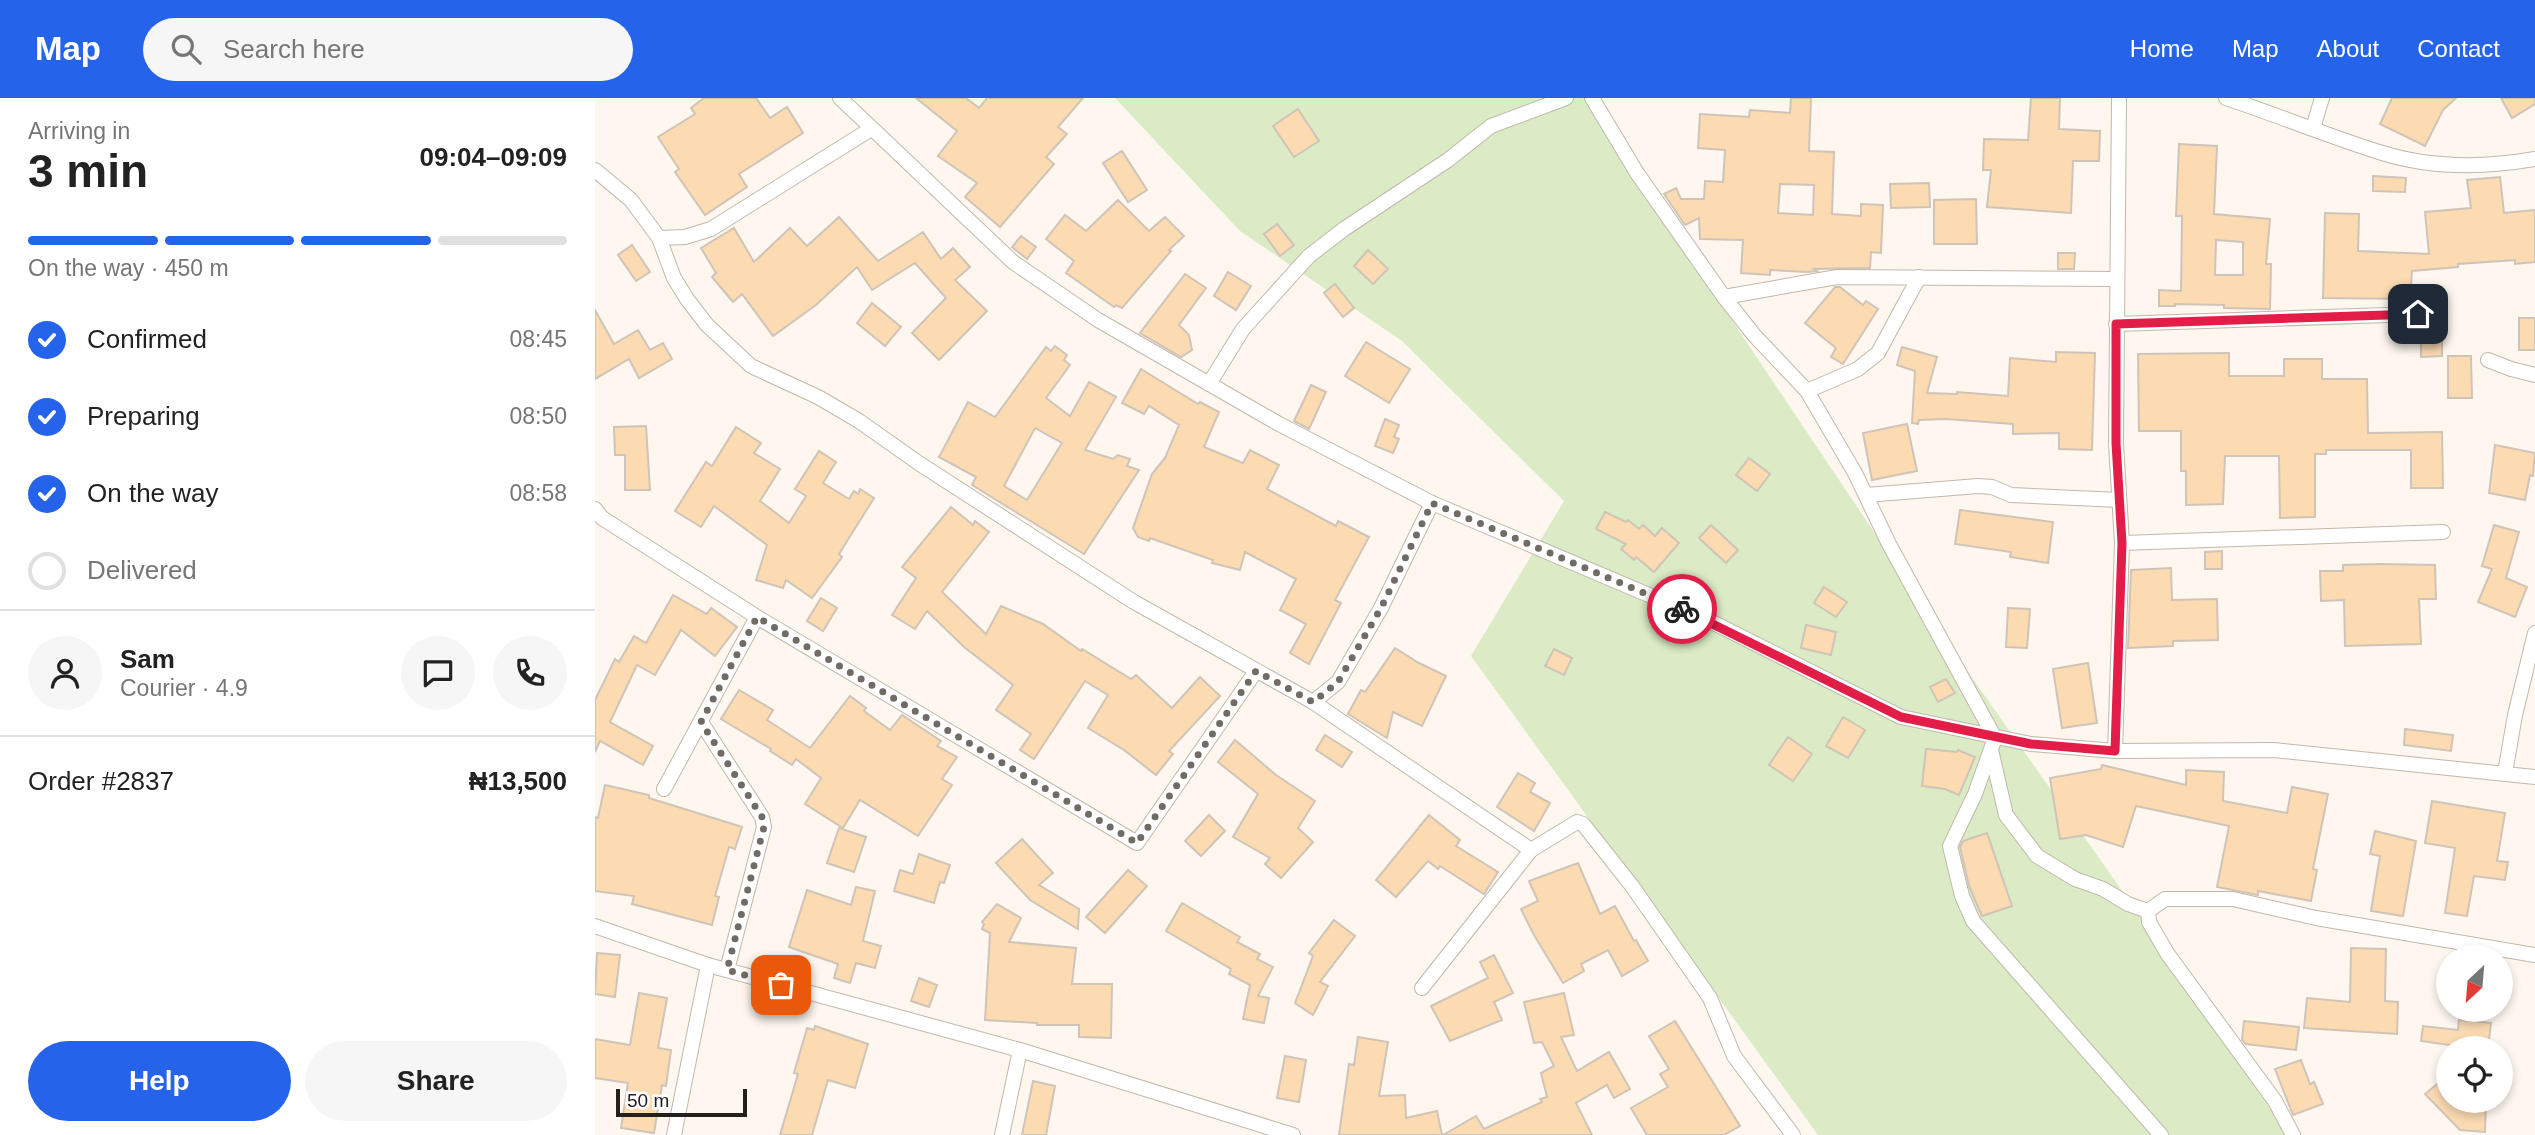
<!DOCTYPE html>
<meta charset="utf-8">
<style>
:root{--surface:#fff;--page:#f6f6f6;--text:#222;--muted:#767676;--line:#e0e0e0;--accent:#2563eb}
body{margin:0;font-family:Arial,sans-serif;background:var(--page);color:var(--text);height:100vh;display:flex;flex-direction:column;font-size:26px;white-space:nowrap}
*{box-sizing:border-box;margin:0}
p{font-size:23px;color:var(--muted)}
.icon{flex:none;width:38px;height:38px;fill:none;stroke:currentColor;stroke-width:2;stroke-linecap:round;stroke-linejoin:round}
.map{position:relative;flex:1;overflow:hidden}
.side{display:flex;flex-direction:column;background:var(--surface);width:595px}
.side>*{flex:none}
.needle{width:46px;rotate:206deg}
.fabs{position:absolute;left:1841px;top:847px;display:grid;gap:14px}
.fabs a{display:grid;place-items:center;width:77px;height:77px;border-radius:50%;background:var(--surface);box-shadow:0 4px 10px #0003;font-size:35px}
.scale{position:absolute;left:21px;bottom:18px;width:131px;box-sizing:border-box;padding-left:7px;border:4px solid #24201b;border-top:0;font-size:19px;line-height:24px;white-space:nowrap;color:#24201b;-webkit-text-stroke:5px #fff;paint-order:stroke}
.pin{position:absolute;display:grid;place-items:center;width:60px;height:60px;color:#fff;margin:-30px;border-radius:14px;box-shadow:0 4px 10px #0006}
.courier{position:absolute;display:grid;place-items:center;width:70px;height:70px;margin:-35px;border:5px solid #e11d48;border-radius:50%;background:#fff;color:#222;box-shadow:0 2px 9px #0007}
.head em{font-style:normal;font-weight:600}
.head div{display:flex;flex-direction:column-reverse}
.head{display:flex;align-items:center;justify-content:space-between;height:119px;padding:0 28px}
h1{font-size:46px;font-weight:600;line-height:52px}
.bar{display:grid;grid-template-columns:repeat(4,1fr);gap:10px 7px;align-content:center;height:84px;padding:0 28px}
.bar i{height:9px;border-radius:5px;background:var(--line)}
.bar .current{background:var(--accent)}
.bar p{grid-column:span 4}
.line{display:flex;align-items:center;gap:18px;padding:0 28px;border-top:2px solid var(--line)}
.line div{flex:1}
.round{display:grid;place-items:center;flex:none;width:74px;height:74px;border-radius:37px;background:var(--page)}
ol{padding:0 28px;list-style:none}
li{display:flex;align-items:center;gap:21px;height:77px}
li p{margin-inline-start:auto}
li .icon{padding:7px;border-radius:50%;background:var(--accent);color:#fff;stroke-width:4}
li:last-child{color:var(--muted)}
li i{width:38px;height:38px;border:4px solid var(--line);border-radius:50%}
.cta{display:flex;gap:14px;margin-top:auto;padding:14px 28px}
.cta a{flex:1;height:80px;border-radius:42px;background:var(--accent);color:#fff;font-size:28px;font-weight:600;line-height:80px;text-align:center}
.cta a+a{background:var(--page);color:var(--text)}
header{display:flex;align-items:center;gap:42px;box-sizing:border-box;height:98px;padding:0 35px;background:var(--accent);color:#fff}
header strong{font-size:33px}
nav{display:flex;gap:38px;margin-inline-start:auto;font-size:24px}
.search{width:490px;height:63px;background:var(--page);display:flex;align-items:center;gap:18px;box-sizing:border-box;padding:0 24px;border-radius:38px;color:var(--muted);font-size:26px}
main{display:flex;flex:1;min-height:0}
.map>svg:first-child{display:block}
.green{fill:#daebc5}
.building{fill:#fcdbb3;stroke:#cfc4b7;stroke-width:2;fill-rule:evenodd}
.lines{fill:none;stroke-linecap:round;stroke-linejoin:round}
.street-casing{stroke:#c2b7aa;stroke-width:16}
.street{stroke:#fff;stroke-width:14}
.done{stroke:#706b65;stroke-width:7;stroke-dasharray:0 12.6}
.route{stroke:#e11d48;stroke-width:9}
</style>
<header>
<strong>Map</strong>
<div class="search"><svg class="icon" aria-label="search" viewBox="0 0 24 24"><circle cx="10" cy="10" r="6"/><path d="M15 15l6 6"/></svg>Search here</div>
<nav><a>Home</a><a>Map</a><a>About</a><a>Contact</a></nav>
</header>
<main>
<section class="side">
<div class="head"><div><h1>3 min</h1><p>Arriving in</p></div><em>09:04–09:09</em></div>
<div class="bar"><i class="current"></i><i class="current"></i><i class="current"></i><i></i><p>On the way · 450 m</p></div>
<ol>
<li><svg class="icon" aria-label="check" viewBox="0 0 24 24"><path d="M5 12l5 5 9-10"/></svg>Confirmed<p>08:45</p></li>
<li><svg class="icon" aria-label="check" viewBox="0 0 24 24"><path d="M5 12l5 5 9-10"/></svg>Preparing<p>08:50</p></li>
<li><svg class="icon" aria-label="check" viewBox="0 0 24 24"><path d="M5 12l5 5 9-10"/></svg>On the way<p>08:58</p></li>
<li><i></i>Delivered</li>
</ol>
<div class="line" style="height:126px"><a class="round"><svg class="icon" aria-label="person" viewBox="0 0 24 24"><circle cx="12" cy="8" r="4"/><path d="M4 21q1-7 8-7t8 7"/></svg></a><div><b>Sam</b><p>Courier · 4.9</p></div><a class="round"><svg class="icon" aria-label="chat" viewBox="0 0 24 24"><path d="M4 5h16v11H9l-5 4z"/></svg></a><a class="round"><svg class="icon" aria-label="phone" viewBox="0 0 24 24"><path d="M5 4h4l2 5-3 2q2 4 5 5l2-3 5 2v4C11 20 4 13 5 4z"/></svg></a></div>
<div class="line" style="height:91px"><div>Order #2837</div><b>₦13,500</b></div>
<div class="cta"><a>Help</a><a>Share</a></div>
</section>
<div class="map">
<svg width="1940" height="1037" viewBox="0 0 1940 1037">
<rect width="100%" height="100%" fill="#fef7ef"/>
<path class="green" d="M520,0H988L1366,564L1573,858L1693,1037H1223L876,558L969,403L807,243L645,133Z"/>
<g class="building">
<path d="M109,0H161L175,20L192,9L208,35L144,76L152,89L110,117L80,74L84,71L63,39L100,16L96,10Z"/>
<path d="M321,0H371L384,10L392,0H488L463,29L472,36L451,59L459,66L405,129L370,99L382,85L343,58L362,33Z"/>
<path d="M1196,0H1216L1214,53L1239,54L1237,116L1266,118V106L1288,107L1286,155L1276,154L1275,170L1219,171L1222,173L1212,174L1175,172V177L1146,175L1148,142L1105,141L1104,120L1090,127L1069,96L1081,90L1086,101H1109L1110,83L1128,84L1130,52L1103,50L1105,16L1154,19L1155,12L1195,15ZM1185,86L1219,87L1218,117L1183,115Z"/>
<path d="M1436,0H1465L1464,31L1505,33L1504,63H1478L1476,115L1392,109L1396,72H1388L1389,41L1433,42Z"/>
<path d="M1797,0H1861L1848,12L1830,48L1785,26Z"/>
<path d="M1906,0H1940V6L1917,20Z"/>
<path d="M703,11L724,43L699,59L678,28Z"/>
<path d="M1584,46L1622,48L1619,116L1675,121L1671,166H1676L1675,211L1629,210V207L1580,206V208H1564V192L1586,193L1587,118H1581ZM1621,142L1648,144V177H1620Z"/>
<path d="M527,53L552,92L533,104L508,65Z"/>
<path d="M1778,78L1811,80L1810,94L1778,93Z"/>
<path d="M1905,79L1909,115L1940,112V164L1920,166V162L1863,166V169L1817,173L1815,201L1728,200L1730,115L1764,116L1763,153L1834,156L1830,114L1876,110L1872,82Z"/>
<path d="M1334,85L1335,109L1296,110L1295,86Z"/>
<path d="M1381,101L1382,146H1339V102Z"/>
<path d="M523,102L554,133L570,119L589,138L574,152L576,153L527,210L521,207L519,209L471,175L479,163L451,141L470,117L491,133Z"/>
<path d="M244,119L283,163L328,134L346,161L358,150L375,169L360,182L392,213L344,262L317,235L351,200L320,165L277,192L262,169L221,207L178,238L147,196L138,204L117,179L121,175L106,150L139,130L159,164L195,130L212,148Z"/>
<path d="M682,126L699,147L685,158L669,136Z"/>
<path d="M426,138L441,149L432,161L417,149Z"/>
<path d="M37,147L55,174L41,183L23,157Z"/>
<path d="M773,152L793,171L778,186L759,168Z"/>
<path d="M1463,155H1480L1479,171H1463Z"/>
<path d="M633,174L656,188L641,212L619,198Z"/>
<path d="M590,176L611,190L584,227L594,237L597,252L586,259L545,235Z"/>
<path d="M740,186L759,210L748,219L729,195Z"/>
<path d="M1240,189H1245L1268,207L1271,203L1283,211L1248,266L1236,259L1241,250L1210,225Z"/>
<path d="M277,205L306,229L290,248L262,225Z"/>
<path d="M0,212L19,246L43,232L55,252L68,245L77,261L44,280L34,261L0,281Z"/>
<rect x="1924" y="220" width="16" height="32"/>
<path d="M1826,233H1847V258L1826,259Z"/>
<path d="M771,244L815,271L794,305L750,278Z"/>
<path d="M460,248L472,257L469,262L475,267L451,300L475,318L494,284L521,299L490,352L518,361L523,357L535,361L532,368L544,372L489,456L377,387L381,379L344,359L373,304L400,319L451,249L456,253ZM440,330L467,345L432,402L409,388Z"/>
<path d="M1307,249L1342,259L1332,295L1362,296V294L1413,298L1415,260L1461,264V254L1500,255L1497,352L1464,351V335L1418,336V326L1351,321L1324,322L1323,326L1317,325L1320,273L1302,267Z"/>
<path d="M1634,255V278H1689V261H1727V281H1772L1773,335L1847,334L1848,390H1816V352H1731V356H1720V419L1685,420L1684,358H1630L1628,406L1591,407V373H1586V333H1544L1543,256Z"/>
<path d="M1853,258H1876L1877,300H1853Z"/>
<path d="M546,271L603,306L605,304L624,314L609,349L648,365L655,352L684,367L672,391L741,428L743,423L774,439L740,502L746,505L714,566L695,555L711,526L685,512L701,481L650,454L645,472L617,465L618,462L555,440L554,443L543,439L538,430L557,376L570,360L584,327L554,308L549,316L527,305Z"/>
<path d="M716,287L731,294L714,331L699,323Z"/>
<path d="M790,321L804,327L799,339L804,341L798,355L780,348Z"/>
<path d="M1312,326L1322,373L1277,382L1268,335Z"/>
<path d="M51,328L55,392H30V357H20L19,329Z"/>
<path d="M141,329L166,345L159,355L185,371L165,403L194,425L211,398L200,391L224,353L241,364L228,385L254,401L259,393L263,396L265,391L279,400L244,456L247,459L217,500L191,482L188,490L161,482L172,447L119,408L106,429L80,413L111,364L117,368Z"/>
<path d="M1900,347L1940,355L1938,378L1935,377L1930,402L1894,395Z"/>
<path d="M1154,360L1175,376L1162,393L1141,377Z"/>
<path d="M356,409L378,427L380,423L394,434L347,494L391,536L406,508L448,526L486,553L487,551L536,581L541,577L577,610L605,579L625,598L574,653L578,656L561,677L529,652L493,630L513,597L490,583L439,661L425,652L436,636L401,612L418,587L369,549L332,513L320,531L297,517L321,480L307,469Z"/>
<path d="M1365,412L1458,424L1453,465L1415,459L1416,454L1360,446Z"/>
<path d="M1010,414L1031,424L1033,422L1044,431L1048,427L1060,438L1067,430L1084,445L1059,474L1041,459L1039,462L1026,451L1031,446L1001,431Z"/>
<path d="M1116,427L1143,452L1131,465L1104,440Z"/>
<path d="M1899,427L1924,434L1911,480L1932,489L1920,519L1883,504L1897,471L1887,468Z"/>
<path d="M1627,453V471H1610V454Z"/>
<path d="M1786,466L1840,467L1841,501H1824L1826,546L1750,548L1749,502L1726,503L1725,473H1748V467Z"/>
<path d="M1576,470L1577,502L1622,501L1623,542L1578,543V548L1533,550L1536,472Z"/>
<path d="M1229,489L1252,504L1241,519L1219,505Z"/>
<path d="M78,497L112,516L116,510L142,529L120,558L86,532L60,577L42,567L15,624L58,648L48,667L5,643L0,654V602L20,561L24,564L39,538L51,545Z"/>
<path d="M226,500L242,510L228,533L212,523Z"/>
<path d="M1413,510L1435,511L1432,550L1411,549Z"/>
<path d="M1211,527L1241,534L1236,557L1206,550Z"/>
<path d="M800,550L824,565L851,578L827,628L798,614L792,640L753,616L766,592L770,594Z"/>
<path d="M959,551L977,560L969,577L950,568Z"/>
<path d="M1493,565L1502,625L1467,630L1458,571Z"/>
<path d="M1351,581L1360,595L1343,604L1335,589Z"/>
<path d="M144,592L178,612L172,622L215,650L255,598L271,610L269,613L295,632L307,617L346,643L342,648L362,659L347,681L357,687L323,738L265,702L248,730L210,706L226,680L201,661L197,667L175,653L176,651L126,621Z"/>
<path d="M1248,619L1270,632L1253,660L1231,648Z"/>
<path d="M1810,631L1858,637L1856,653L1809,647Z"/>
<path d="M730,637L757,654L747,669L721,652Z"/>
<path d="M1193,639L1217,656L1198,683L1174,667Z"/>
<path d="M640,642L681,677L720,703L703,730L718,744L686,780L670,766L675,760L638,739L663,696L623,664Z"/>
<path d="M1331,651L1362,654L1363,652L1380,659L1364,697L1350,691L1327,688Z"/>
<path d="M1507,667L1591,687V672L1629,674L1628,703L1692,715L1697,689L1733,696L1718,771L1722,772L1716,803L1663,793V797L1622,789L1634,728L1541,708L1528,749L1491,737L1465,741L1455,680L1506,671Z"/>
<path d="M923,675L940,685L935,694L955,705L939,733L902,709Z"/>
<path d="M10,687L54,697V700L147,729L140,751L134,749L120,798L124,799L117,827L37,806L39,798L0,793V719L3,720Z"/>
<path d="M1837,703L1910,715L1902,763L1913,764L1910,782L1879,778L1872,818L1850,815L1860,750L1830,745Z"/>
<path d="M614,717L630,733L606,758L590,743Z"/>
<path d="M834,717L865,742L861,748L903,774L889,796L845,768L843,771L833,763L801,799L781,782Z"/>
<path d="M244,730L271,739L259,774L232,765Z"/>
<path d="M1780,733L1821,743L1808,818L1776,813L1785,758L1775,756Z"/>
<path d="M1392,735L1417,808L1387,818L1374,788L1365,749L1368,743Z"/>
<path d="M427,741L458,775L444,787L484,811L483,831L435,802L401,765Z"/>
<path d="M324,756L355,767L349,785L345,784L339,805L299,793L305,772L318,776Z"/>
<path d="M983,765L1005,816L1020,808L1039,843L1041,842L1053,863L1027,878L1013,852L986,866L989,873L968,885L939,837L926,811L943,803L934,783Z"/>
<path d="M533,772L552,788L510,835L491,819Z"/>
<path d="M261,789L280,793L268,843L286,848L280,870L261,865L255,885L239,880L243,866L194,849L212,792L256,807Z"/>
<path d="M587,805L645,839L642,844L665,856L662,861L678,869L663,898L674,900L669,925L648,921L655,887L634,876L636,871L571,833Z"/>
<path d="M402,806L426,820L414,844L481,850L477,886H517L516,940L484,939V927H442V925L390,922L395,835L387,831L389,826L387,824Z"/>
<path d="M739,822L760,838L725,884L733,888L718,917L700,905L718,858L714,855Z"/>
<path d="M1756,850L1791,851L1790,903L1803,904L1802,936L1709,930L1712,900L1755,904Z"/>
<path d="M2,855L25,857L20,899L0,896Z"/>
<path d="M899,857L918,895L899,904L907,922L855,943L836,908L893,880L885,864Z"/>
<path d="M324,880L342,887L334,909L316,903Z"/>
<path d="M44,895L72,900L63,950L76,952L71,988L67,987L59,1035L26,1030L33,985L0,980V941L35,947Z"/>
<path d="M969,895L979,937L966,939L982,973L1014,954L1035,991L1019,1000L1012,987L981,1005L997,1037H848L881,1018L889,1031L947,1004L945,1001L952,999L946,975L959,968L947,944L939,945L929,904Z"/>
<path d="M1864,922L1896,925L1893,950H1875L1826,943L1828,928L1863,932Z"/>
<path d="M1080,923L1145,1028L1129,1037H1052L1036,1010L1073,989L1065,976L1074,971L1054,938Z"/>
<path d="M1649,923L1704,929L1701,952L1651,946L1647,942Z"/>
<path d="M220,928L273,946L260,990L233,982L217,1037H185L203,976L199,975L212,930L219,932Z"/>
<path d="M763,939L793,944L784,998L810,997L811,1020L842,1013L847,1037H744L754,966L759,967Z"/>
<path d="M690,958L711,962L704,1004L682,1000Z"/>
<path d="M1706,962L1715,986L1719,984L1728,1006L1698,1017L1680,971Z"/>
<path d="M1853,977V1003L1891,1005L1890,1034L1865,1032L1830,996Z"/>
<path d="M438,983L460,988L451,1037H427Z"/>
</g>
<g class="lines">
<g class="street-casing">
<g id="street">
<path d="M245,0L418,164L503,222L684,326L837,405L1115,523L1306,619L1436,646L1520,653L1679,652L1940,679"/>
<path d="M997,0L1042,75L1129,199L1159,237L1212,293L1260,375L1294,446L1400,640L1380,696L1355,748L1367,798L1378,823L1566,1037"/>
<path d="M1631,0C1682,17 1733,38 1784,54C1834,70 1889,70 1940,61"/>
<path d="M1718,30L1727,0"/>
<path d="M0,72L36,102L64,140L79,180L92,201L112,227L156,268L223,299L264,323L325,366L539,504L718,604L743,584L786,510L837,405"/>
<path d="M64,140L90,139L116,131L276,31"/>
<path d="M1129,199L1242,179L1522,181"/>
<path d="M1521,226L1823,216"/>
<path d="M1893,262L1916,271L1940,277"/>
<path d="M614,286L648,231L714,158L749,131L853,62L896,28L971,0"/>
<path d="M1212,293L1263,271L1283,255L1324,179"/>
<path d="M1271,397L1383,388L1397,389L1416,397L1524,402"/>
<path d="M0,411L7,420L162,519L542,745L661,573"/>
<path d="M1527,445L1848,434"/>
<path d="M718,604L936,752"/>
<path d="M106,624L167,719L169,729L132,872"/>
<path d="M1396,652L1411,717L1442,758L1480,781L1508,791L1533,806L1553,813"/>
<path d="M1520,653L1527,445L1521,345L1524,0"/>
<path d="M1910,675L1920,617L1940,535"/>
<path d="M69,691L162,519"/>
<path d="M1553,813L1570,801H1638L1721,820L1940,857"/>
<path d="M1553,813L1554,824L1572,855L1680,1003L1698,1037"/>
<path d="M0,828L113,867L425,952L698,1037"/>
<path d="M827,890L936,752L982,724L988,726L1037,788L1115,900L1139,958L1198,1037"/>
<path d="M79,1037L113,867"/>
<path d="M407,1037L425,952"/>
</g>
</g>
<use href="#street" class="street"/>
</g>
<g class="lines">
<path class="done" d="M186,887L132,872L169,729L167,719L106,624L162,519L542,745L661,573L718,604L743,584L786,510L837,405L1087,511"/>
<path class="route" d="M1087,511L1306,619L1436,646L1520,653L1527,445L1521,345V226L1823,216"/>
</g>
</svg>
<div class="fabs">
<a><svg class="needle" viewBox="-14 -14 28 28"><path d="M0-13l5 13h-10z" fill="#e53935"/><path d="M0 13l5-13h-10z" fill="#767676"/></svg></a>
<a><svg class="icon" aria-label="locate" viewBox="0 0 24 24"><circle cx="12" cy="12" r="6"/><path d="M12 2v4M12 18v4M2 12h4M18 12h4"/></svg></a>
</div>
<div class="scale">50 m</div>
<div class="pin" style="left:186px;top:887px;background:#ea580c"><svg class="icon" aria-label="bag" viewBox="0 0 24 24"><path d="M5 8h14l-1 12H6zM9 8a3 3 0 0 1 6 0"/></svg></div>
<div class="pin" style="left:1823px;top:216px;background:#1f2937"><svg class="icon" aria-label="home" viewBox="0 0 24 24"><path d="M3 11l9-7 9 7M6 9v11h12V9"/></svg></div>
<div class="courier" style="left:1087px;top:511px"><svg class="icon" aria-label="bike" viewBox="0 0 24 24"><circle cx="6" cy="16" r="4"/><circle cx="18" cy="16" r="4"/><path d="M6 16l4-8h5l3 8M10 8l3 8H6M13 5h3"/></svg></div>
</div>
</main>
